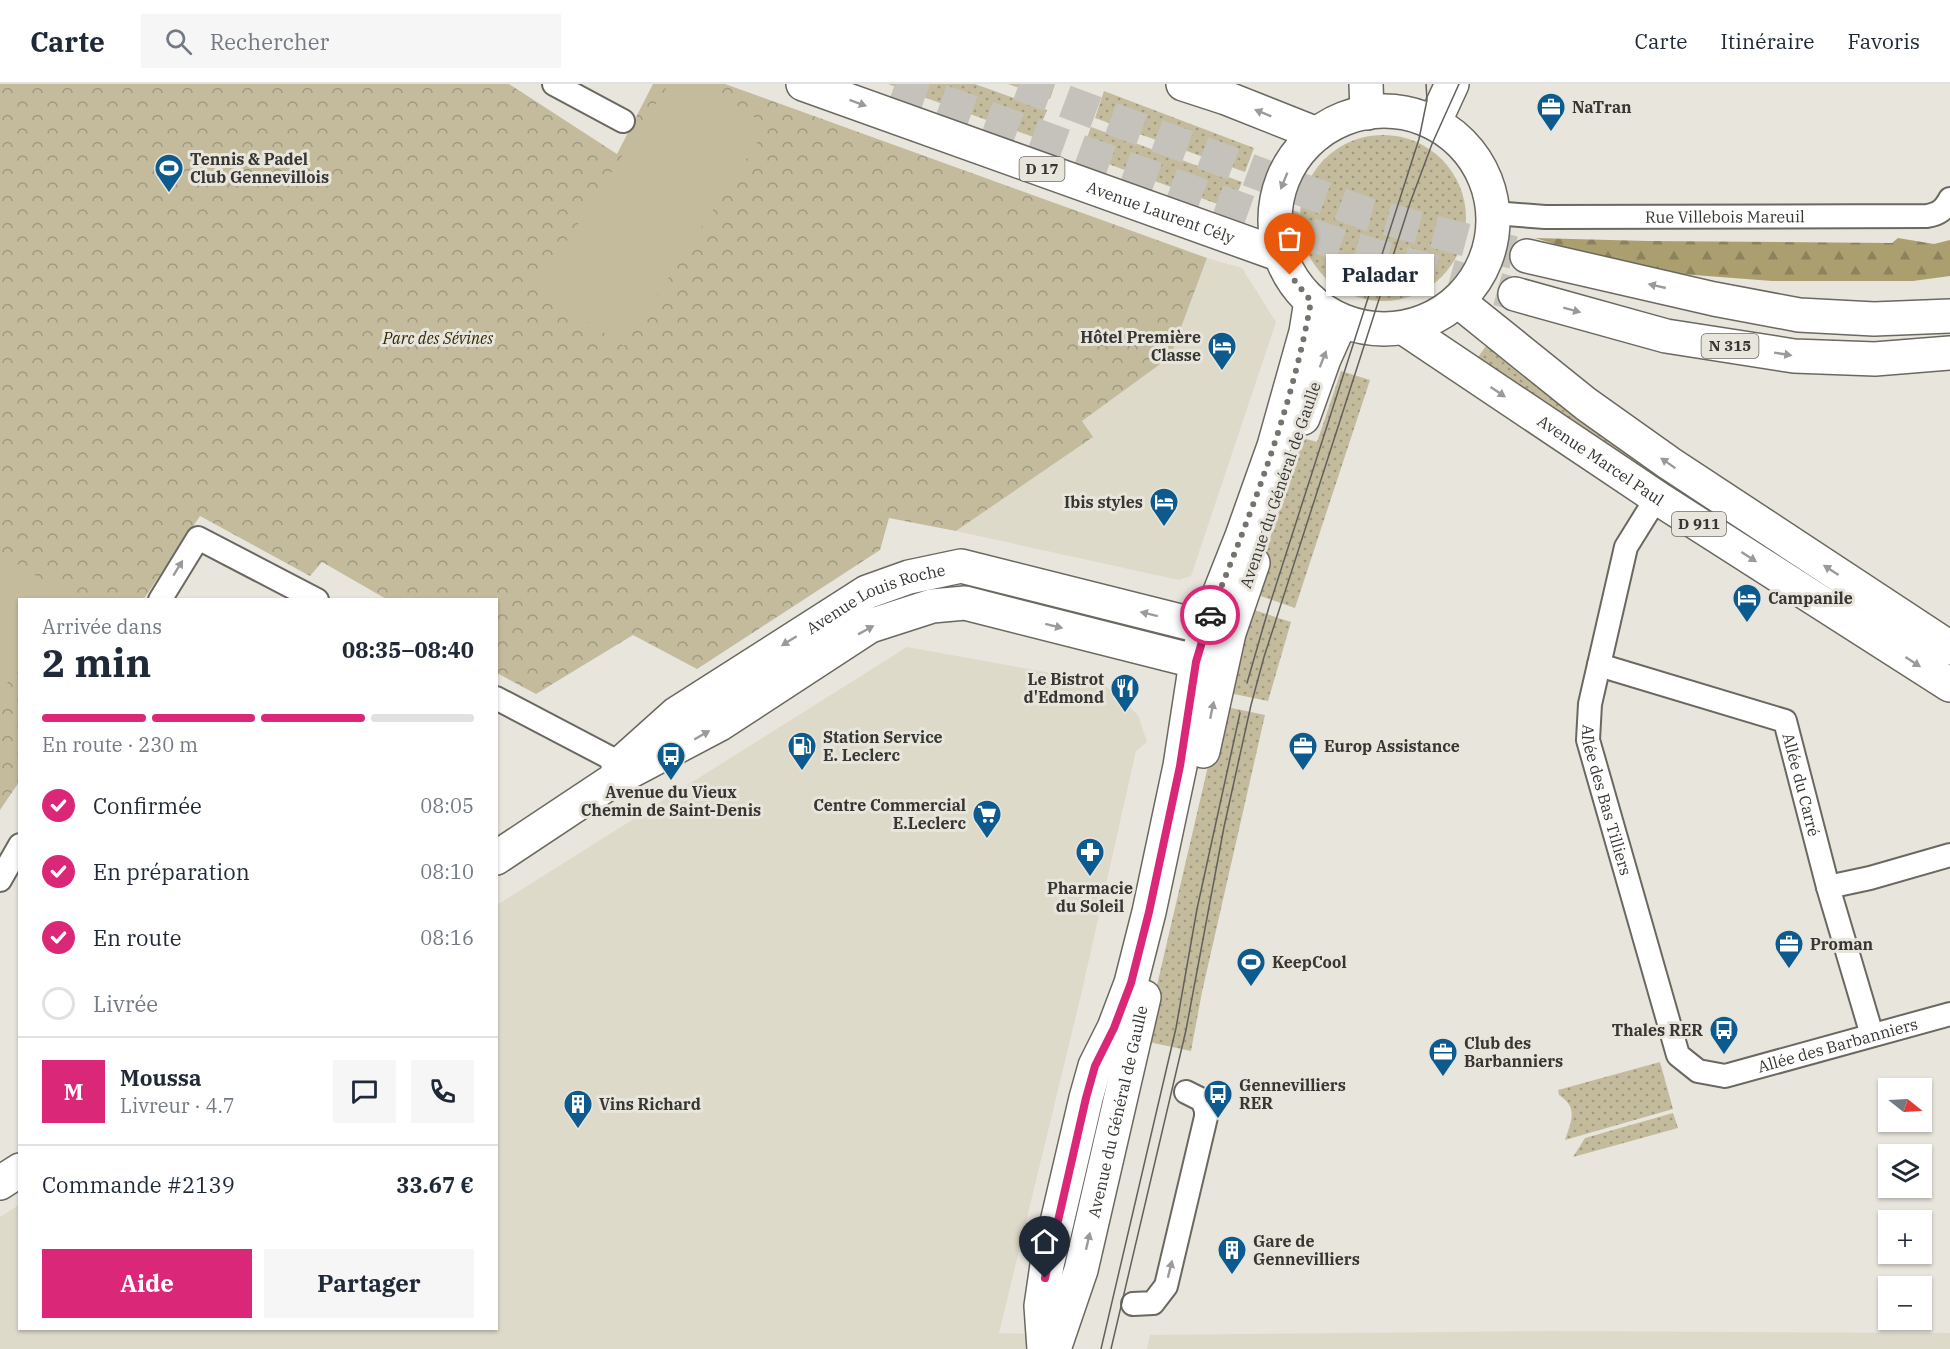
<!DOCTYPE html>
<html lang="fr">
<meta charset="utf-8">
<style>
:root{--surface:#fff;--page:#f6f6f7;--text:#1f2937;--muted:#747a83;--line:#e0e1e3;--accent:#db2777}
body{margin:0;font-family:"IBM Plex Serif",serif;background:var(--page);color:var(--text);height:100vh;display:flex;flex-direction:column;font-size:22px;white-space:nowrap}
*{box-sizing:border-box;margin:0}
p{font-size:20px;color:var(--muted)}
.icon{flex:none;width:33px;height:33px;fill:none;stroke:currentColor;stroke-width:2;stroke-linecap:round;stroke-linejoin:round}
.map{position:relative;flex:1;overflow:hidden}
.drawer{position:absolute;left:18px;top:514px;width:480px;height:732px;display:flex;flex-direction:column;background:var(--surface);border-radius:0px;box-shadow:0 2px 4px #0004}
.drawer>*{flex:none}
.needle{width:39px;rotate:108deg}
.tools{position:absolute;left:1878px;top:994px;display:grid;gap:12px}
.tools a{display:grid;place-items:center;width:54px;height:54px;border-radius:0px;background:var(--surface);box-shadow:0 2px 4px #0004;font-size:30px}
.pin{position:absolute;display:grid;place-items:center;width:51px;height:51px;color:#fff;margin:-62px -26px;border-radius:50% 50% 50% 0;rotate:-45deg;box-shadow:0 0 6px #0007}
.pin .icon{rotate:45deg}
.courier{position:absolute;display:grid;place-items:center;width:60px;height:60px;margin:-30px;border:4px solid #db2777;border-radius:50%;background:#fff;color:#222;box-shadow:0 2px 8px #0007}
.bubble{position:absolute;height:42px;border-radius:0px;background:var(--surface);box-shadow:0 2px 4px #0004;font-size:20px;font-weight:700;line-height:42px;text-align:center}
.summary em{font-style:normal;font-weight:700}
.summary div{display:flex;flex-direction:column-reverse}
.summary{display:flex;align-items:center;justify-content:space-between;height:102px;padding:0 24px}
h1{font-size:39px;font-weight:700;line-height:45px}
.bar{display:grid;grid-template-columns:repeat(4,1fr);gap:9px 6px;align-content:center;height:72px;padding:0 24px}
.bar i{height:8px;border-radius:4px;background:var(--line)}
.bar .on{background:var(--accent)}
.bar p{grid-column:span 4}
.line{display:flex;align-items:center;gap:15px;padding:0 24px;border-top:2px solid var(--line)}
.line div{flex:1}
.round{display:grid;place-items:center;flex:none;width:63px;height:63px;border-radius:0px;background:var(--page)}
ol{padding:0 24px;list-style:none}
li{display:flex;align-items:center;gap:18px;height:66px}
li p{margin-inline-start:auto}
li .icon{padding:6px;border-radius:50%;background:var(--accent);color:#fff;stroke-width:4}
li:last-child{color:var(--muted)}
li i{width:33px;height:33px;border:3px solid var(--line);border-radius:50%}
.cta{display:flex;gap:12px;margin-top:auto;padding:12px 24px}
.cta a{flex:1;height:69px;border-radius:0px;background:var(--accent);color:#fff;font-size:24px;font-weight:700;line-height:69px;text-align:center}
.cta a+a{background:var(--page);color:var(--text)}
header{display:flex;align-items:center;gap:36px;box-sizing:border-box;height:84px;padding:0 30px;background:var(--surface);border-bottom:2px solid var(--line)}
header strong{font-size:28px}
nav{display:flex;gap:33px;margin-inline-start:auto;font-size:21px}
.search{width:420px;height:54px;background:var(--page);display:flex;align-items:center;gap:15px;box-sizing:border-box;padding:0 21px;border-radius:0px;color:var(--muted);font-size:22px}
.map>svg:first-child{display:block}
.built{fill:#dedaca}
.grass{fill:url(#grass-dots)}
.forest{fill:url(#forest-firs)}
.park{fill:url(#park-crowns)}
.garden{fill:#c4bb9d}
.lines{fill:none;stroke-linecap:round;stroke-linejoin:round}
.trunk-tunnel{stroke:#c4c2ba;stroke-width:33;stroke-dasharray:33 16;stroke-linecap:butt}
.minor-casing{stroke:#6a6860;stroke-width:26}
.secondary-casing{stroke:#6a6860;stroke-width:36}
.primary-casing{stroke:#6a6860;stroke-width:36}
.trunk-casing{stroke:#6a6860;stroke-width:36}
.minor{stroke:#fff;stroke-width:22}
.secondary{stroke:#fff;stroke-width:33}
.primary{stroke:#fff;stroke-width:33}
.trunk{stroke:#fff;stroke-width:33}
.tram{stroke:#61605a;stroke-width:1.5}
.oneway{fill:#9b9a98}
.done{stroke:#75736e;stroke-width:6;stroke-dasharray:0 10.8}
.route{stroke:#db2777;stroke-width:8}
.labels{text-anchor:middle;stroke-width:6;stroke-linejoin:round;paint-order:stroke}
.shield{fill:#e7e5dc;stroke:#6c6a65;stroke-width:1.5}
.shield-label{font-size:15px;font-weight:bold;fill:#373632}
.poi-label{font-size:16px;font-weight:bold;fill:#373632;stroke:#e7e5dc;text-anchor:start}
.street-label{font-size:16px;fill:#373632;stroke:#e7e5dc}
.park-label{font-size:16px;font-style:italic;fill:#342a01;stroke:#e7e5dc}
</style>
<header>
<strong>Carte</strong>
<div class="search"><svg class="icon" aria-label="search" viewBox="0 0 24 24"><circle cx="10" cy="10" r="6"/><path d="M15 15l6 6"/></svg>Rechercher</div>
<nav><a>Carte</a><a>Itinéraire</a><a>Favoris</a></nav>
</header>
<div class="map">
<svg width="1950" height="1265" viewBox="0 0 1950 1265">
<defs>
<pattern id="grass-dots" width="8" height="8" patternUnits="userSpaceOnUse" patternTransform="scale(1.5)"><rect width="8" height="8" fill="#c4bb9d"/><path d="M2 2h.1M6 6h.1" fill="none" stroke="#a09981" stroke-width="1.8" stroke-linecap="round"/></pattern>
<pattern id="forest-firs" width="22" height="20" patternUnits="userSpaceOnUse" patternTransform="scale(1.5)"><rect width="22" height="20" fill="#ac9f6f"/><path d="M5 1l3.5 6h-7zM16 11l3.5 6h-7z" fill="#8d825c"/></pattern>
<pattern id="park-crowns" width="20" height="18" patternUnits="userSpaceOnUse" patternTransform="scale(1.5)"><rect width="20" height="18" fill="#c4bb9d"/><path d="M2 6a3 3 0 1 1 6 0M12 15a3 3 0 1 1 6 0" fill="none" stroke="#a09981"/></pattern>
</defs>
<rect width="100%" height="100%" fill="#e7e5dc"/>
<g class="built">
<path d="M1207,174L1242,184L1276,238L1191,492L1179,496L956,447L1092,353L1082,337L1170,273Z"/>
<path d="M907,563L1101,598L1138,631L1147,658L1136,667L1081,911L999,1249L1029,1250L1026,1265H0V1133L19,1121L20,1245H496L497,821Z"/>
<path d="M1551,1247L1950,1249V1265H1147L1150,1251Z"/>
</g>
<g class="grass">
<path d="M888,0H975L1047,26L1036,54Z"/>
<path d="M1008,0H1055L1050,15Z"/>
<path d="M1104,7L1254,64L1245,88L1095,34Z"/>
<path d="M1091,43L1242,98L1231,125L1081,70Z"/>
<circle cx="1383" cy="134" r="83"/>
<path d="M1486,262L1551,311L1950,573V586L1473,280Z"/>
<path d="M1341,287L1370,296L1295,524L1252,509L1303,354L1317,358Z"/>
<path d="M1248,524L1291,538L1268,617L1224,608Z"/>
<path d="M1222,622L1265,631L1202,908L1191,967L1144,957Z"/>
<path d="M1660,978L1673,1025L1565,1056C1571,1038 1579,1024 1559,1011L1558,1006Z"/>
<path d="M1673,1029L1678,1044L1573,1073L1585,1054Z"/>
</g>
<path class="forest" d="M1535,154L1648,157L1892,159L1898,154L1934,160L1950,156V192L1913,197H1772L1642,187Z"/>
<path class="park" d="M0,0H509L617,70L653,0H725L1207,174L1170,273L1082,337L1093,353L956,447L889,434L880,466L697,585L633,551L536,610L497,589L496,516H388L322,478L310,492L200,432L143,516H20L19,698L0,726Z"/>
<g class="garden">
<path d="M669,0H704L768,42L624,262L536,204Z"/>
<path d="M0,469L63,509L59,516H20L19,580L0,611Z"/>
</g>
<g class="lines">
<g class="trunk-tunnel">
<path d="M895,0L1343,162L1515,210"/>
<path d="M1019,0L1367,130L1527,172"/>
</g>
<g class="minor-casing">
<g id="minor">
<path d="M554,0L623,37"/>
<path id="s1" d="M1493,129L1545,133L1927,132C1939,130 1944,126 1950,115"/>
<path id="s2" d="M1659,415L1649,426L1626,463L1590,620L1588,656L1678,971L1698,987L1725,992L1950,930"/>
<path d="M160,516L198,454L317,516"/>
<path id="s3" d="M1599,581L1785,637L1828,803L1872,951"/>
<path d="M496,614L620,679"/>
<path d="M0,796L20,761"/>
<path d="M1828,803L1870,794L1950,771"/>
<path d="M1133,1220L1153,1219L1166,1202L1206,1033V1026L1202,1016L1186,1008"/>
</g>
</g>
<g class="secondary-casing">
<g id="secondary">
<path d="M1366,0L1367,29"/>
<path d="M1434,39L1452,0"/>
<path d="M1303,334L1324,275L1341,237"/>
<path d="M1203,667L1229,549L1253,479"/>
<path id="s4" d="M618,682L676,630L867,508L909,493L961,482L1228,549"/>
<path d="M496,774L612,697L720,640L870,542L932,522L965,519L1218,583"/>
<path d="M0,1099L20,1086"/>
<path d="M1044,1265L1041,1222L1047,1181L1086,1014L1095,982L1114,944L1131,899L1149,828L1180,682L1196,578L1206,543L1242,452L1274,362L1306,248L1311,217"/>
<path id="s5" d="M1054,1265L1081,1186L1144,913"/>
</g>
</g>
<g class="primary-casing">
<g id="primary">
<path id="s6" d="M803,0L1281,171"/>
<path d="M1183,0L1226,14L1317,50"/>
<circle cx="1384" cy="136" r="109"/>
<path d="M1458,217L1586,320L1669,379L1950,564"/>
<path id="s7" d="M1404,244L1659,415L1950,601"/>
</g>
</g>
<g class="trunk-casing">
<g id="trunk">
<path d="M1527,172L1714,215L1799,231L1874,235L1950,232"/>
<path d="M1515,210L1666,252L1794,272L1875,275L1950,269"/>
</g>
</g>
<use href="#minor" class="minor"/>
<use href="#secondary" class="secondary"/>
<use href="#primary" class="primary"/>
<use href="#trunk" class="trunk"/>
<g class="tram">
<path d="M1247,599L1269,523L1419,55L1427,16L1426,0"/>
<path d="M1101,1265L1176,944L1197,825L1240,629"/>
<path d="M1111,1265L1186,946L1224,743L1251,621L1264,573L1410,119L1432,60L1459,0"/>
</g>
</g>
<defs><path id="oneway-solid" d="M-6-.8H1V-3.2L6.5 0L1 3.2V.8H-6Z" transform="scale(1.5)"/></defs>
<g class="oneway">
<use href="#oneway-solid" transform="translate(858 19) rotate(20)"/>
<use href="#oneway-solid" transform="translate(1263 29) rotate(-158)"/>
<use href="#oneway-solid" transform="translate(1284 97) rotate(112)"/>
<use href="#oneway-solid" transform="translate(1657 202) rotate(-167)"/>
<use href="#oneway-solid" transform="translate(1572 226) rotate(15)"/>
<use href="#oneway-solid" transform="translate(1783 270) rotate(9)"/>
<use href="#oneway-solid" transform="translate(1323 275) rotate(-69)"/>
<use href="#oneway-solid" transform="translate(1498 308) rotate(34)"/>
<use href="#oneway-solid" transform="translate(1668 379) rotate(-145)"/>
<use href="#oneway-solid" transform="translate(1749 473) rotate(33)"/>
<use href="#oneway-solid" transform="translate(178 484) rotate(-59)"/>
<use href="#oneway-solid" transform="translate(1831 486) rotate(-147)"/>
<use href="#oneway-solid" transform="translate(1149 530) rotate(-166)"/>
<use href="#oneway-solid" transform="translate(1054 542) rotate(14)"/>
<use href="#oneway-solid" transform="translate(866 546) rotate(-29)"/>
<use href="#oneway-solid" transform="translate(789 557) rotate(148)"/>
<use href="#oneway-solid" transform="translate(1913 578) rotate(33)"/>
<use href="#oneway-solid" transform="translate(1212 626) rotate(-78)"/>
<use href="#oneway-solid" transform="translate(702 651) rotate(-30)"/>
<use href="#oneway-solid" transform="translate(1088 1157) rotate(-77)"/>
<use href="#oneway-solid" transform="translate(1170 1185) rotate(-76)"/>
</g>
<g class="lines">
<path class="done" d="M1210,531C1251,429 1292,326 1311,217L1290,191"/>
<path class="route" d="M1045,1194L1086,1014L1095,982L1114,944L1131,899L1149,828L1180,682L1196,578L1210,531"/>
</g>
<defs>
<g id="office-pin" transform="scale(1.5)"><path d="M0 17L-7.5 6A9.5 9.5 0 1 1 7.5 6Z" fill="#0d5b8e" stroke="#e7e5dc"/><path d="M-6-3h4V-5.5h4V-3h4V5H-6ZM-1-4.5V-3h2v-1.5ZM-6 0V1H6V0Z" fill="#fff"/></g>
<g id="stadium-pin" transform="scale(1.5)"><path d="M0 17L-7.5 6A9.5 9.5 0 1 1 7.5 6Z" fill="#0d5b8e" stroke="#e7e5dc"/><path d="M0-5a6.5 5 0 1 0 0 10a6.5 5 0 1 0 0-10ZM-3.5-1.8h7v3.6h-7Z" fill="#fff"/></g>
<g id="hotel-pin" transform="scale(1.5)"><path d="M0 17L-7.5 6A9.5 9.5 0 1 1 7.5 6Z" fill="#0d5b8e" stroke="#e7e5dc"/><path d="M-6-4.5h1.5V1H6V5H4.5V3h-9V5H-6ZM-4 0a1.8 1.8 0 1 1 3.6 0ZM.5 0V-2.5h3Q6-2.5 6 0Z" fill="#fff"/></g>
<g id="restaurant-pin" transform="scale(1.5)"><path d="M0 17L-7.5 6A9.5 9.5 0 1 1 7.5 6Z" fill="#0d5b8e" stroke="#e7e5dc"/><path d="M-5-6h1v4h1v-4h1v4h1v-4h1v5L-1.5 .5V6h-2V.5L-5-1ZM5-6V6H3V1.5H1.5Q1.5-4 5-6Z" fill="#fff"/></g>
<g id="fuel-pin" transform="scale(1.5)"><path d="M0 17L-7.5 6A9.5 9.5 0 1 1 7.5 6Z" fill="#0d5b8e" stroke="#e7e5dc"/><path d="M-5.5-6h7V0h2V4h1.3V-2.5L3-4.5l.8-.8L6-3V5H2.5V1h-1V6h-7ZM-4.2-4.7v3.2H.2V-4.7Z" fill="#fff"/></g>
<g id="bus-pin" transform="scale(1.5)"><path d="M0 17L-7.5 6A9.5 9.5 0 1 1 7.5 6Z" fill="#0d5b8e" stroke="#e7e5dc"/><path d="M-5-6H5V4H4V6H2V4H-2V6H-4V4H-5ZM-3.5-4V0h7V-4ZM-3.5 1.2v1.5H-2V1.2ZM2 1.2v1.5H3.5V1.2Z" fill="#fff"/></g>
<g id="supermarket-pin" transform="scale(1.5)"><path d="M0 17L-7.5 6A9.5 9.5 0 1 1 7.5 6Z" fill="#0d5b8e" stroke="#e7e5dc"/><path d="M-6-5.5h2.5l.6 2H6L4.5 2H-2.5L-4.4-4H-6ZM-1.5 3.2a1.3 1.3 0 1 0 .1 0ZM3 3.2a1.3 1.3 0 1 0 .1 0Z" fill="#fff"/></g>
<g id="pharmacy-pin" transform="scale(1.5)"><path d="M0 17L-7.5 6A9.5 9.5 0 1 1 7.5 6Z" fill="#0d5b8e" stroke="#e7e5dc"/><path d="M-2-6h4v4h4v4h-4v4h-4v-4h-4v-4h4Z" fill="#fff"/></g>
<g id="building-pin" transform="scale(1.5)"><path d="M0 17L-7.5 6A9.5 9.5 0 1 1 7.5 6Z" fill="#0d5b8e" stroke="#e7e5dc"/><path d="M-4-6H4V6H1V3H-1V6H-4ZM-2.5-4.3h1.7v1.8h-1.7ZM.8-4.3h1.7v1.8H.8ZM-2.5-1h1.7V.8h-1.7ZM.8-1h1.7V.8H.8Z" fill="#fff"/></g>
</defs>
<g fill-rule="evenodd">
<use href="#office-pin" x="1551" y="23"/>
<use href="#stadium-pin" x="169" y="84"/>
<use href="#hotel-pin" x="1222" y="262"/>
<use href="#hotel-pin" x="1164" y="418"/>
<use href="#hotel-pin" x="1747" y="514"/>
<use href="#restaurant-pin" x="1125" y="604"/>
<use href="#fuel-pin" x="802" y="662"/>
<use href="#office-pin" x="1303" y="662"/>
<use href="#bus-pin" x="671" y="672"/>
<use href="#supermarket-pin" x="987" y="730"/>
<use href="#pharmacy-pin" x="1090" y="768"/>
<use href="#office-pin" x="1789" y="860"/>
<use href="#stadium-pin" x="1251" y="878"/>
<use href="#bus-pin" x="1724" y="946"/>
<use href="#office-pin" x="1443" y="968"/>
<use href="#bus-pin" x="1218" y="1010"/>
<use href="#building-pin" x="578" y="1020"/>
<use href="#building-pin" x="1232" y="1166"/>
</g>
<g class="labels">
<g class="shield">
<rect x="1019.5" y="73" width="45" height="24" rx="4.5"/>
<rect x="1701.5" y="250" width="57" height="24" rx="4.5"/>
<rect x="1672" y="428" width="54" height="24" rx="4.5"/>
</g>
<g class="shield-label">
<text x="1042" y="90">D 17</text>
<text x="1730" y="267">N 315</text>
<text x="1699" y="445">D 911</text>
</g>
<g class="poi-label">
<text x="1572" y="29">NaTran</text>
<text x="190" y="81">Tennis &amp; Padel<tspan x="190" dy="18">Club Gennevillois</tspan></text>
<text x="1201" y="259" text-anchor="end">Hôtel Première<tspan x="1201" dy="18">Classe</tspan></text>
<text x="1143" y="424" text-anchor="end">Ibis styles</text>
<text x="1768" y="520">Campanile</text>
<text x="1104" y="601" text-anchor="end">Le Bistrot<tspan x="1104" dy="18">d'Edmond</tspan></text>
<text x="823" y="659">Station Service<tspan x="823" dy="18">E. Leclerc</tspan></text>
<text x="1324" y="668">Europ Assistance</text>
<text x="671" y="714" text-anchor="middle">Avenue du Vieux<tspan x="671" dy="18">Chemin de Saint-Denis</tspan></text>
<text x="966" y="727" text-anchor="end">Centre Commercial<tspan x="966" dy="18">E.Leclerc</tspan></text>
<text x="1090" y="810" text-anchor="middle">Pharmacie<tspan x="1090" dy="18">du Soleil</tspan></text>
<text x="1810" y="866">Proman</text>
<text x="1272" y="884">KeepCool</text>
<text x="1703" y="952" text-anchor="end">Thales RER</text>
<text x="1464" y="965">Club des<tspan x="1464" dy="18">Barbanniers</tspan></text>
<text x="1239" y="1007">Gennevilliers<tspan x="1239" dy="18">RER</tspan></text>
<text x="599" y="1026">Vins Richard</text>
<text x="1253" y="1163">Gare de<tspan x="1253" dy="18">Gennevilliers</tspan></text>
</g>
<g class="street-label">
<text dy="6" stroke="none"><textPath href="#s6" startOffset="380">Avenue Laurent Cély</textPath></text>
<text dy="6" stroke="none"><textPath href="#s1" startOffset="232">Rue Villebois Mareuil</textPath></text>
<text dy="6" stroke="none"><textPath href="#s7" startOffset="237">Avenue Marcel Paul</textPath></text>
<text transform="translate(1280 401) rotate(-71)" y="6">Avenue du Général de Gaulle</text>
<text dy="6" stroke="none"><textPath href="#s4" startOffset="310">Avenue Louis Roche</textPath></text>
<text dy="6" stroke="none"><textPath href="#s3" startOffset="260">Allée du Carré</textPath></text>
<text dy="6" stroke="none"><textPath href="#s2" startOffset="318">Allée des Bas Tilliers</textPath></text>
<text dy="6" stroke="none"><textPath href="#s2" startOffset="753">Allée des Barbanniers</textPath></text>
<text dy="6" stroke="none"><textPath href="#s5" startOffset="246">Avenue du Général de Gaulle</textPath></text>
</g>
<g class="park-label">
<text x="438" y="260">Parc des Sévines</text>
</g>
</g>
</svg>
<div class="tools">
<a><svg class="needle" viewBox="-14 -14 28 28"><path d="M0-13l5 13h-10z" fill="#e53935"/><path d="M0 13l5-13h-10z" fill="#747a83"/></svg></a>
<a><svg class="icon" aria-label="layers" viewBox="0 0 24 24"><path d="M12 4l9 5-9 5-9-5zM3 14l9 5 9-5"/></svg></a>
<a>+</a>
<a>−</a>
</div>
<div class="pin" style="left:1290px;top:191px;background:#ea580c"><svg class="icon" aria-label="bag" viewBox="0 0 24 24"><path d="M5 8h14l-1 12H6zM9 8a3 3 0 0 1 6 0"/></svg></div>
<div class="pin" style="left:1045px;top:1194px;background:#1f2937"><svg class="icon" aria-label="home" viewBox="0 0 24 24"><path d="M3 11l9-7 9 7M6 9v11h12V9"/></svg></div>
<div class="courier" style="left:1210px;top:531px"><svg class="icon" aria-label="car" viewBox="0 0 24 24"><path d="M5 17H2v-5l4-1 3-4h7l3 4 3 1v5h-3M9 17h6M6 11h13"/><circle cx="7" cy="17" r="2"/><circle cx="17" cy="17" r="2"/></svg></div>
<div class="bubble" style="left:1326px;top:170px;width:108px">Paladar</div>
<section class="drawer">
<div class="summary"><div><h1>2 min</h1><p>Arrivée dans</p></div><em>08:35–08:40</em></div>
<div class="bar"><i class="on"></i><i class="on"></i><i class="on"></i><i></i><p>En route · 230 m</p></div>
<ol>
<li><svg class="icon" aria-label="check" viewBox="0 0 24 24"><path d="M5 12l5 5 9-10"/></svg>Confirmée<p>08:05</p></li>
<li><svg class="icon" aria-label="check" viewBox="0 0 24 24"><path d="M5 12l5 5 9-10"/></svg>En préparation<p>08:10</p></li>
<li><svg class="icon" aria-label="check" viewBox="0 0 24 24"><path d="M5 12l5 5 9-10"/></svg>En route<p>08:16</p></li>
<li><i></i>Livrée</li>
</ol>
<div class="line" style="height:108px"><b class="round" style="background:var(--accent);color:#fff">M</b><div><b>Moussa</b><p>Livreur · 4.7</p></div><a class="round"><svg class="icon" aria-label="chat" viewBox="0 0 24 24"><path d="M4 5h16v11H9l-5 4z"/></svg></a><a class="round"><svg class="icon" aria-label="phone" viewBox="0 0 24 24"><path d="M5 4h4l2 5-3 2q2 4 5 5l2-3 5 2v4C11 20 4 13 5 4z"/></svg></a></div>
<div class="line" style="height:78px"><div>Commande #2139</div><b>33.67 €</b></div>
<div class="cta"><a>Aide</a><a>Partager</a></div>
</section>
</div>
